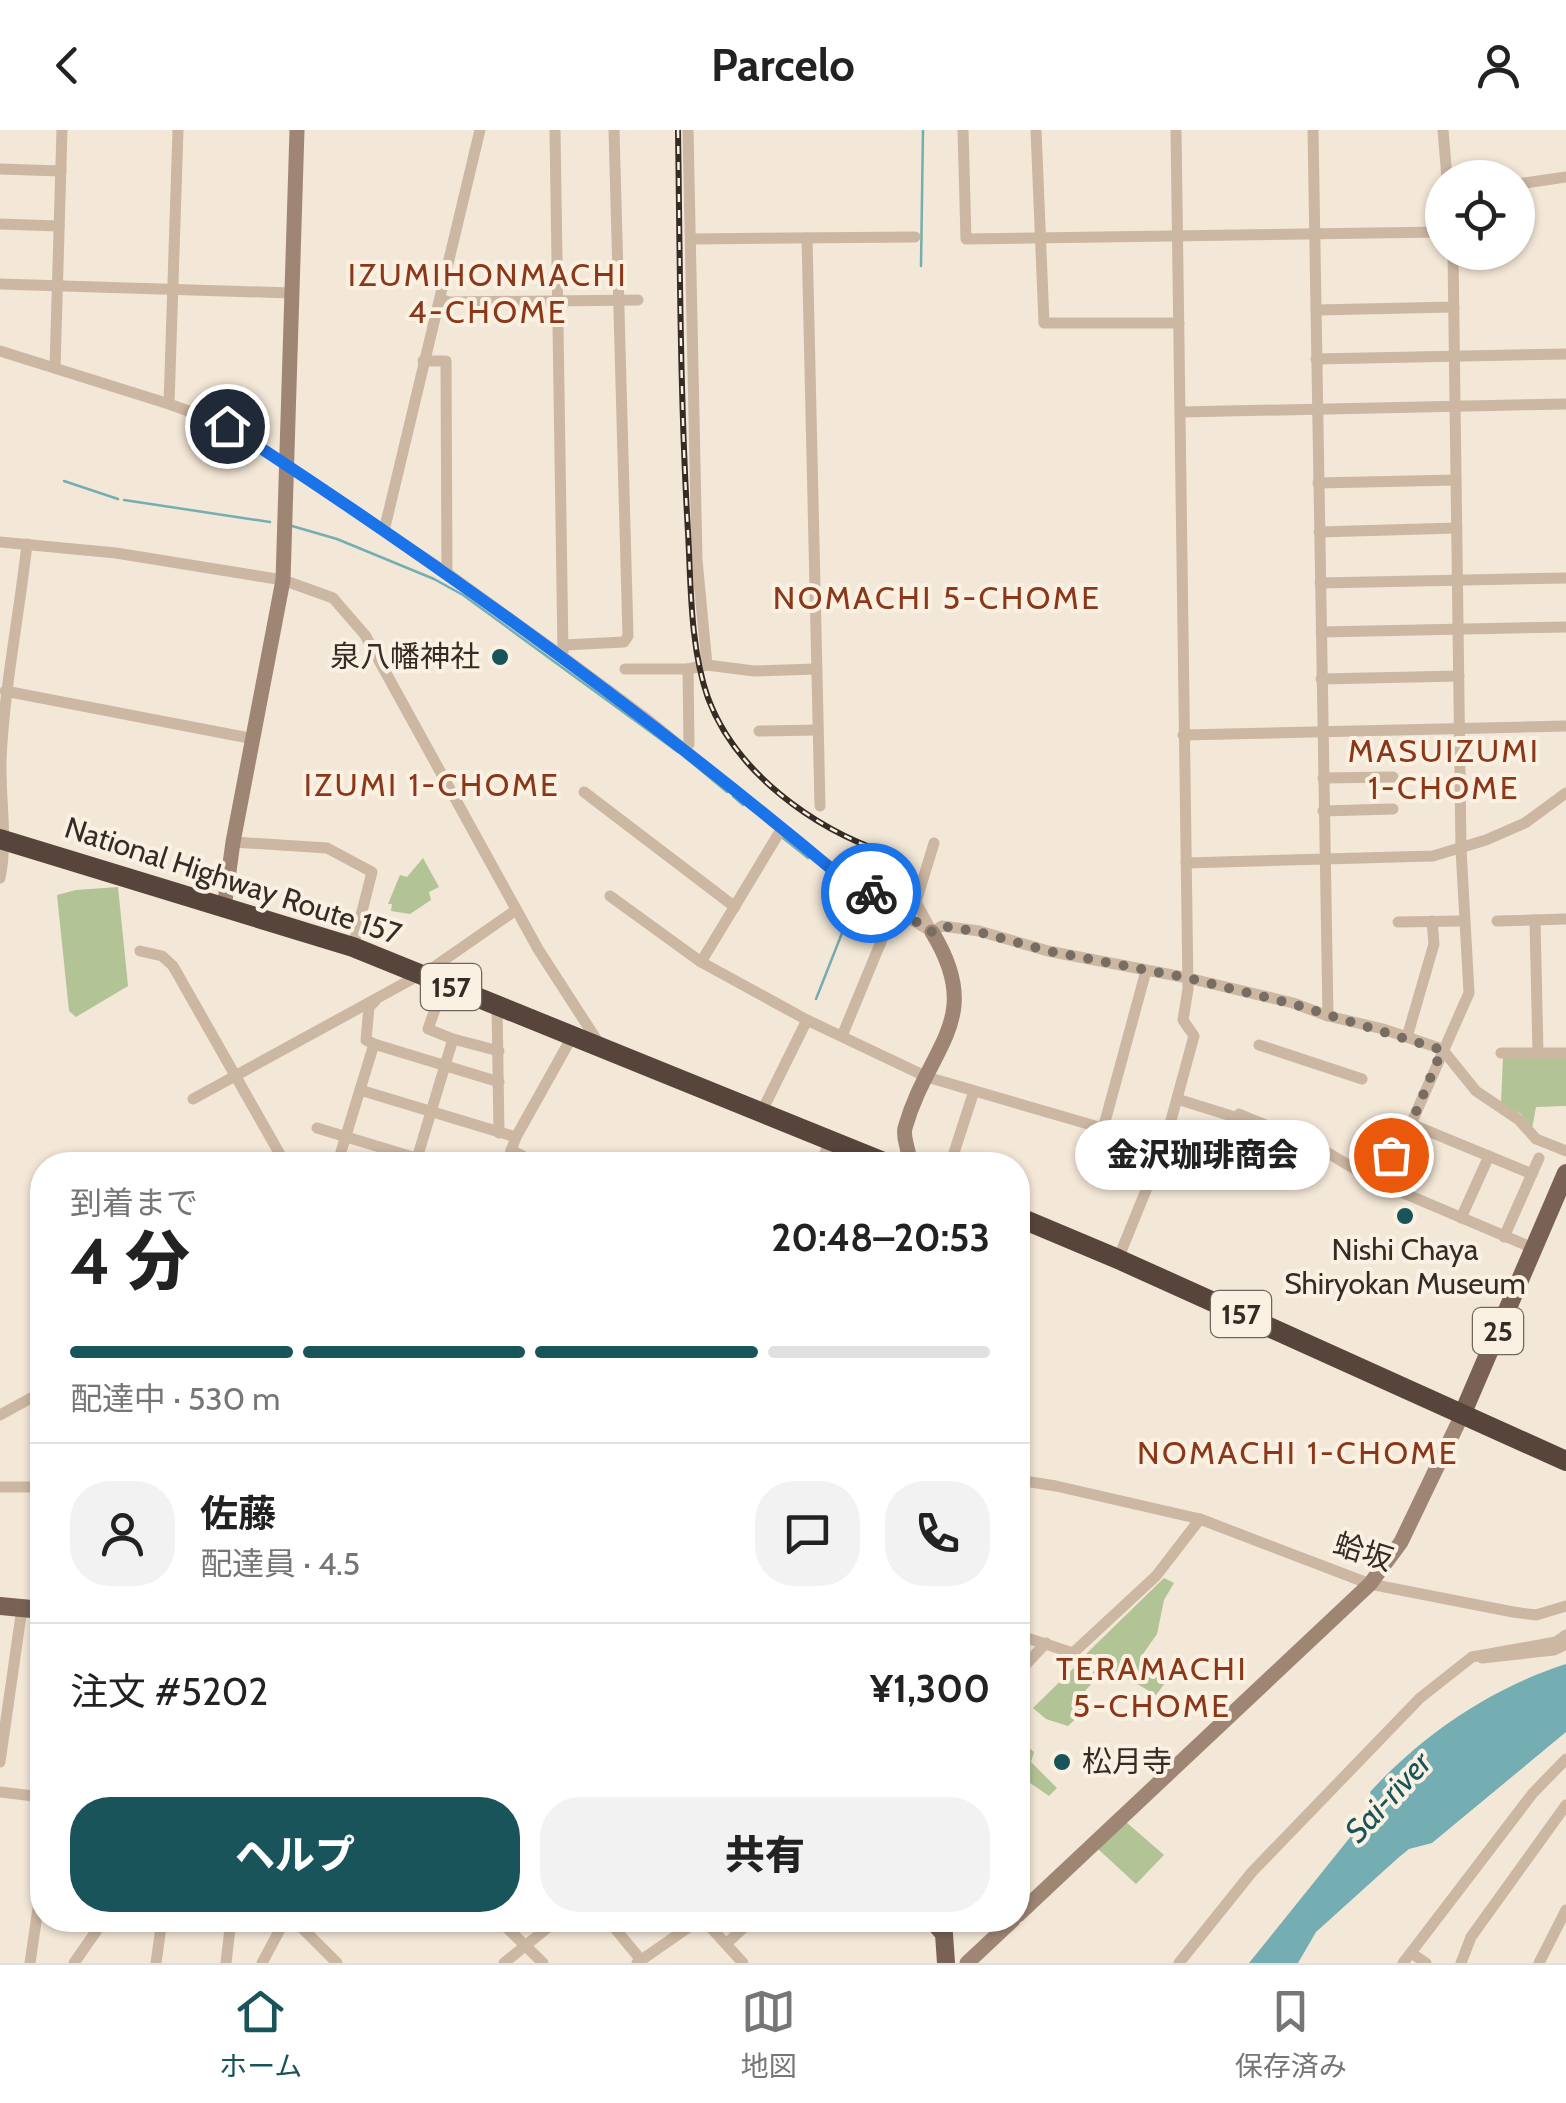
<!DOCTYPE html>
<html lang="ja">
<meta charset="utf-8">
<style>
:root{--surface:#fff;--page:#f2f2f2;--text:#222;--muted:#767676;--line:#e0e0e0;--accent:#18545a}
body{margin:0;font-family:Cabin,"Noto Sans JP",sans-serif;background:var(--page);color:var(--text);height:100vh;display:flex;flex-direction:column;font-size:38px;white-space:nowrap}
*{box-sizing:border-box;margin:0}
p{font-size:32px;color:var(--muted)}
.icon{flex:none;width:55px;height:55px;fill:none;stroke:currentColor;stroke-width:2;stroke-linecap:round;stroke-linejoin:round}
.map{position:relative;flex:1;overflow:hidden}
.side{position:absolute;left:30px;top:1022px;width:1000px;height:780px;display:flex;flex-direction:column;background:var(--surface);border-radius:40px;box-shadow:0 2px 8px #0004}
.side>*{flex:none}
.controls{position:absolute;left:1425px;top:30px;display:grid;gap:20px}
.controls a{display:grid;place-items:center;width:110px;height:110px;border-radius:50%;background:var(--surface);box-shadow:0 2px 8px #0004;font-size:50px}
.pin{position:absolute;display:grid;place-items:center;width:85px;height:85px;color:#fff;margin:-42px;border:5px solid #fff;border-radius:50%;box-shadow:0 2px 10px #0007}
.courier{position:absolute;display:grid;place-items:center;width:100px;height:100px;margin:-50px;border:8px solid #1a73e8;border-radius:50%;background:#fff;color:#222;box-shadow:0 2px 12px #0007}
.bubble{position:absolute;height:70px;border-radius:35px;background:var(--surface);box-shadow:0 2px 8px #0004;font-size:32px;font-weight:800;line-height:70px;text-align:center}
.overview em{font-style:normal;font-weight:800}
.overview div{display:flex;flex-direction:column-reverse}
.overview{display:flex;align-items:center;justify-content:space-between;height:170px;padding:0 40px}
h1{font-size:65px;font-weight:800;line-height:75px}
.bar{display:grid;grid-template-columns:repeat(4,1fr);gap:15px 10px;align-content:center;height:120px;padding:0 40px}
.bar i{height:12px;border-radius:8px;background:var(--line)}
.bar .active{background:var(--accent)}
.bar p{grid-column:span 4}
.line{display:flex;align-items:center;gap:25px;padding:0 40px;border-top:2px solid var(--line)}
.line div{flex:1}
.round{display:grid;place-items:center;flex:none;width:105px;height:105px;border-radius:40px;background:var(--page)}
.cta{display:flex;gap:20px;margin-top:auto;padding:20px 40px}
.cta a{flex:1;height:115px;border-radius:40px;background:var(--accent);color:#fff;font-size:40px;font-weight:800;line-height:115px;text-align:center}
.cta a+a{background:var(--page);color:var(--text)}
header{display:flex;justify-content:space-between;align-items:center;height:130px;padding:0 40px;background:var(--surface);font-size:45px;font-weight:800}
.tabs{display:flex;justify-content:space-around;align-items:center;height:140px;border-top:2px solid var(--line);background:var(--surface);font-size:28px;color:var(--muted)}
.tabs a{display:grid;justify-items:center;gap:5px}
.tabs .active{color:var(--accent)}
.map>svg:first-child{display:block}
.green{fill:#b2c396}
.water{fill:#74adb2}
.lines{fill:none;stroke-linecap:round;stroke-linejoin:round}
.stream{stroke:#74adb2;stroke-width:2.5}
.street{stroke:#ccb7a2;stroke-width:11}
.secondary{stroke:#9f8574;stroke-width:15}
.primary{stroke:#796255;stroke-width:18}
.highway{stroke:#57453b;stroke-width:20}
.rail-casing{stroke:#362b25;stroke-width:6}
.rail{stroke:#faf1e3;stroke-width:2.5;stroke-dasharray:8;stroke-linecap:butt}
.done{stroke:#786d63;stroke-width:10;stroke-dasharray:0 18}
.route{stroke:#1a73e8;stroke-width:12}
.poi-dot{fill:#18545a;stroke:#faf1e3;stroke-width:4}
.labels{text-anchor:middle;stroke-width:8;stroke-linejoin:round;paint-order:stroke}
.shield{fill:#faf1e3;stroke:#71665e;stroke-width:2.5}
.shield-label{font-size:28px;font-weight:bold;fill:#362b25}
.poi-label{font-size:30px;fill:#362b25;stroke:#faf1e3;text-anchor:end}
.street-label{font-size:30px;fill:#362b25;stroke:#faf1e3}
.neighbourhood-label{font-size:32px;letter-spacing:2.5px;fill:#8b3718;stroke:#faf1e3}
.water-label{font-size:32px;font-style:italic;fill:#18545a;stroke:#faf1e3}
</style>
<header><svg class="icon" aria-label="back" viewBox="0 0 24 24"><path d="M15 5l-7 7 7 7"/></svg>Parcelo<svg class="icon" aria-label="person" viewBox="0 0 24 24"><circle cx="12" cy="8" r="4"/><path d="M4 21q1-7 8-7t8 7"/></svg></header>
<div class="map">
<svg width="1566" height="1833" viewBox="0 0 1566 1833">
<rect width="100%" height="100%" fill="#f3e7d7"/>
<g class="green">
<path d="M423,728L439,757L429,762L431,770L410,784L391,781L392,774H388L400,745L407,747Z"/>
<path d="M118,757L128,856L76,887L69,881L57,765L76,760Z"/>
<path d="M1503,927H1566V976L1536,977L1532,999L1521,984L1501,974Z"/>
<path d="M1164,1448L1174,1453L1164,1470L1157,1504L1143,1524L1168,1549L1156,1565L1086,1524Z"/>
<path d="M1084,1528L1098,1546L1079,1568L1085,1580L1068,1596L1046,1589L1033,1578Z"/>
<path d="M1018,1609L1034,1622L1031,1632L1057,1658L1049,1666L1023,1648L1018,1653Z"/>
<path d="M1126,1692L1164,1725L1136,1754L1098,1719Z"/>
</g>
<path class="water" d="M1566,1534V1602L1432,1713L1409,1719L1398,1728L1316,1802L1298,1833H1249L1368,1685L1374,1673L1370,1662C1423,1604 1491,1558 1566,1534Z"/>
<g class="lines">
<g class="stream">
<path d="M921,136L923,0"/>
<path d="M64,351L118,369"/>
<path d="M124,370L270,392"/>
<path d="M292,396L337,409L434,449L463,465L678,622"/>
<path d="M685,627L727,662"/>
<path d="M733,666L743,675"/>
<path d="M783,708L808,728"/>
<path d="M845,756L861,768L847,792"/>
<path d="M816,869L844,798"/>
</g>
<g class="street">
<path d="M555,0L563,522"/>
<path d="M963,0L966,109L1442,102"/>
<path d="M1036,0L1044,193H1179"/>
<path d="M1313,0L1328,886"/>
<path d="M1443,0L1447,48"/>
<path d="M0,39L61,41"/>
<path d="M1518,54L1566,47"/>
<path d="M0,94L59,96"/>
<path d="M807,108L820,676"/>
<path d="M691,109L915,107"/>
<path d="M0,154L292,163"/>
<path d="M440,169L449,172L638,170"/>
<path d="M1316,180L1454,177"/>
<path d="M0,221L169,274L227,295L447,443L562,526L647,589L840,746L932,802"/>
<path d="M1316,229L1566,224"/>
<path d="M423,231H446L447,443"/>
<path d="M55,238L62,0"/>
<path d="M169,274L178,0"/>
<path d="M1181,282L1566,274"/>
<path d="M1318,353L1456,350"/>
<path d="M384,401L480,0"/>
<path d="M1319,402L1457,398"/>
<path d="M0,412L116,423L283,450L333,468L365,505L538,819L600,915"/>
<path d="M1320,453L1566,448"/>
<path d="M1321,502L1566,497"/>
<path d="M564,515L624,512L628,506L614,0"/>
<path d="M707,535L754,541L816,539"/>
<path d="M625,539H688"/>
<path d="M1321,549L1459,546"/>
<path d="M5,561L254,609"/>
<path d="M759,601L818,600"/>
<path d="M1183,605L1566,596"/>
<path d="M685,620L689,614L688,539L707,535L697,430L688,0"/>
<path d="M1323,648L1393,647"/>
<path d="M584,662L735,777"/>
<path d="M1323,681L1393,679"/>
<path d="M233,712L327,718L372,742L353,817"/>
<path d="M1186,733L1433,726L1486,710L1525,693L1566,663"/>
<path d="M0,748C8,710 0,670 1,631C4,558 19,487 27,414"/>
<path d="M610,766L701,832L807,890L927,947L1164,1016"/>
<path d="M1497,791L1566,789"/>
<path d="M1398,792L1463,791"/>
<path d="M930,798L916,772L934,713"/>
<path d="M932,802L942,796L979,801L1048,821L1188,848L1293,873L1328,886L1383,899L1442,919L1476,961L1519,990L1536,1009L1566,1021"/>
<path d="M140,821L162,826L173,836L286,1035"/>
<path d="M701,832L782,698"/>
<path d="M497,876L499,1003"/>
<path d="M842,906L895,778"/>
<path d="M1407,907L1434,814L1432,791"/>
<path d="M453,909L499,921"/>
<path d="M374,914L499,952"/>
<path d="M1259,915L1362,949"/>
<path d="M1501,923H1538L1535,790"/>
<path d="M1538,923H1566"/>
<path d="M360,960L516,1007"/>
<path d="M193,969L434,837L516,780"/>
<path d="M1177,969L1238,988"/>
<path d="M761,983L807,890"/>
<path d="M1239,984L1318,1017L1375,1051L1533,1118"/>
<path d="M1411,994L1532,1044"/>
<path d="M317,998L439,1035"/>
<path d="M1103,999L1146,841"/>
<path d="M511,1020L540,1035"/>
<path d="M337,1035L374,914L366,910L369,877L375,871"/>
<path d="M415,1035L453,909L428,899L444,854"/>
<path d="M506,1035L516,1007L573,905"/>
<path d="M820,1035L830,1011"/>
<path d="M950,1035L974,961"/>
<path d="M1375,1051L1411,994L1469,863L1461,719L1453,122"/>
<path d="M1461,1088L1489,1026"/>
<path d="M1504,1107L1539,1028"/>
<path d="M1118,1129L1164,1016L1194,906L1183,890L1188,859L1176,0"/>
<path d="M0,1285L42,1262"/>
<path d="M1018,1350L1056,1356L1200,1389L1370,1454L1513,1482L1536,1485L1566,1476"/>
<path d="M0,1357H42"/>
<path d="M1018,1505L1073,1523L1156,1446L1200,1389"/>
<path d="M1482,1528L1554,1520L1566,1514"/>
<path d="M1018,1543L1046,1513"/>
<path d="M0,1632L22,1478"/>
<path d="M0,1662L42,1667"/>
<path d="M294,1790L337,1833"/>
<path d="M499,1790L543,1833"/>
<path d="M608,1790L641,1830"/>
<path d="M704,1790L743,1833"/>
<path d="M726,1814L752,1790"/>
<path d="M1411,1823L1426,1833"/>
<path d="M30,1833L42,1751"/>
<path d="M74,1833L97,1800L100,1790"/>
<path d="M156,1833L162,1790"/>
<path d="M226,1833L231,1790"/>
<path d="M262,1833L285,1790"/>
<path d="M504,1833L557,1790"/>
<path d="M637,1833L699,1790"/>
<path d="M1179,1833L1252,1742L1420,1568L1472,1527L1556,1512L1566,1505"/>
<path d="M1403,1833L1533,1663L1566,1629"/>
<path d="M1461,1833L1471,1807L1566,1675"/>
<path d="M1539,1833L1566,1780"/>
</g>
<g class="secondary">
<path d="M224,778L233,712L283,450L297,0"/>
<path d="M908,1035C912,1022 902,1011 905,998C928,916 986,890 932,802"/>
<path d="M1018,1785L1370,1454L1401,1412L1462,1285"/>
<path d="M967,1833L1013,1790"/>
</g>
<g class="primary">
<path d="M1462,1285L1566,1043"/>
<path d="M0,1476L42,1480"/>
<path d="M932,1790L944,1804L946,1833"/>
</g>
<g class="highway">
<path d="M0,709L353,817L891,1035"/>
<path d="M1018,1087L1118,1129L1566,1331"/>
</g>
<g class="rail-casing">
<path id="rail" d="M678,0C680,134 680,269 688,402C691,456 690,517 708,568C736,643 813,698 886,723"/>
</g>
<use href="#rail" class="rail"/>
</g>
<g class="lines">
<path class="done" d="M871,763L932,802L942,796L979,802L1048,821L1188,848L1293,874L1442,920L1411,994L1391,1025"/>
<path class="route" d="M227,296C440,434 645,583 840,746L871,763"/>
</g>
<g class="poi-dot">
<circle cx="500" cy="527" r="10"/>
<circle cx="1405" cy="1086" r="10"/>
<circle cx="1062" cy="1632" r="10"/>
</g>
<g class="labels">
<g class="shield">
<rect x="421" y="834" width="60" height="46" rx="8"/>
<rect x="1211" y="1161" width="60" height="46" rx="8"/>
<rect x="1473" y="1178" width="50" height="46" rx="8"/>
</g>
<g class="shield-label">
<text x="451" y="867">157</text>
<text x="1241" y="1194">157</text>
<text x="1498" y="1211">25</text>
</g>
<g class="poi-label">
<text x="480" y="537">泉八幡神社</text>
<text x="1405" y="1130" text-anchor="middle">Nishi Chaya<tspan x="1405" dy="34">Shiryokan Museum</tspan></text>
<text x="1082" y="1642" text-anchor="start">松月寺</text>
</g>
<g class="street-label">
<text transform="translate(233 751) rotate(18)" y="10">National Highway Route 157</text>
<text transform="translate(1363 1422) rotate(18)" y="10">蛤坂</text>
</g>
<g class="neighbourhood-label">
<text x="488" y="156">IZUMIHONMACHI<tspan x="488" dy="37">4-CHOME</tspan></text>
<text x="937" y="479">NOMACHI 5-CHOME</text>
<text x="1444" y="632">MASUIZUMI<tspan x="1444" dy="37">1-CHOME</tspan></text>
<text x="432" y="666">IZUMI 1-CHOME</text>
<text x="1298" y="1334">NOMACHI 1-CHOME</text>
<text x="1152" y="1550">TERAMACHI<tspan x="1152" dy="37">5-CHOME</tspan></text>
</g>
<g class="water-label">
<text transform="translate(1388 1667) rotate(-47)" y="11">Sai-river</text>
</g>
</g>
</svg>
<div class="controls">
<a><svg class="icon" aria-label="locate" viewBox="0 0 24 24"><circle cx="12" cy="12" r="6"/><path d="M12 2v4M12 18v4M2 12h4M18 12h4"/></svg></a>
</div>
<div class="pin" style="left:1391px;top:1025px;background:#ea580c"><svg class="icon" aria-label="bag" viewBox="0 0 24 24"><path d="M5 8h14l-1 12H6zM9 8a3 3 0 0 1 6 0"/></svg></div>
<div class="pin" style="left:227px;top:296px;background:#1f2937"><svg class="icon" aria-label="home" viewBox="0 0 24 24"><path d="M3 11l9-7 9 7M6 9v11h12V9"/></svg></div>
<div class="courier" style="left:871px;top:763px"><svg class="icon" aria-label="bike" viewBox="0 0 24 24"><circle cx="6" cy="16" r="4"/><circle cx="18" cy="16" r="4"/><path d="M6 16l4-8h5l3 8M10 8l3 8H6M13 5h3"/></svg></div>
<div class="bubble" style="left:1075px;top:990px;width:255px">金沢珈琲商会</div>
<section class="side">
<div class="overview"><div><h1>4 分</h1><p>到着まで</p></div><em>20:48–20:53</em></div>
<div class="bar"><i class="active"></i><i class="active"></i><i class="active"></i><i></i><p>配達中 · 530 m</p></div>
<div class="line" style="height:180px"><a class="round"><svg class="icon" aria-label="person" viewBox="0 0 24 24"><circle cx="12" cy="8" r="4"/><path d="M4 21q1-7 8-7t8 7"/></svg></a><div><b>佐藤</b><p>配達員 · 4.5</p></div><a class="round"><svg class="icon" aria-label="chat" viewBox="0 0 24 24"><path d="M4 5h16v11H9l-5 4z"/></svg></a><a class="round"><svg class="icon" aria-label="phone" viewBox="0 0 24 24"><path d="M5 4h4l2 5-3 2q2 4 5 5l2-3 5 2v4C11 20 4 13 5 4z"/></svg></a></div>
<div class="line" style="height:130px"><div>注文 #5202</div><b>¥1,300</b></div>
<div class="cta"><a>ヘルプ</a><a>共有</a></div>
</section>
</div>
<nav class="tabs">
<a class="active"><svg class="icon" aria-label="home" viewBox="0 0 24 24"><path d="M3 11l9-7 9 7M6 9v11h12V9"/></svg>ホーム</a>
<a><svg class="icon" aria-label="map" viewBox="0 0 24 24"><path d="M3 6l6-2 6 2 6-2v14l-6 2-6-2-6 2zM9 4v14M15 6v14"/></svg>地図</a>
<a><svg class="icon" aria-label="saved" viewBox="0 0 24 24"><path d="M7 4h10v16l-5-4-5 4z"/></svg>保存済み</a>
</nav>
